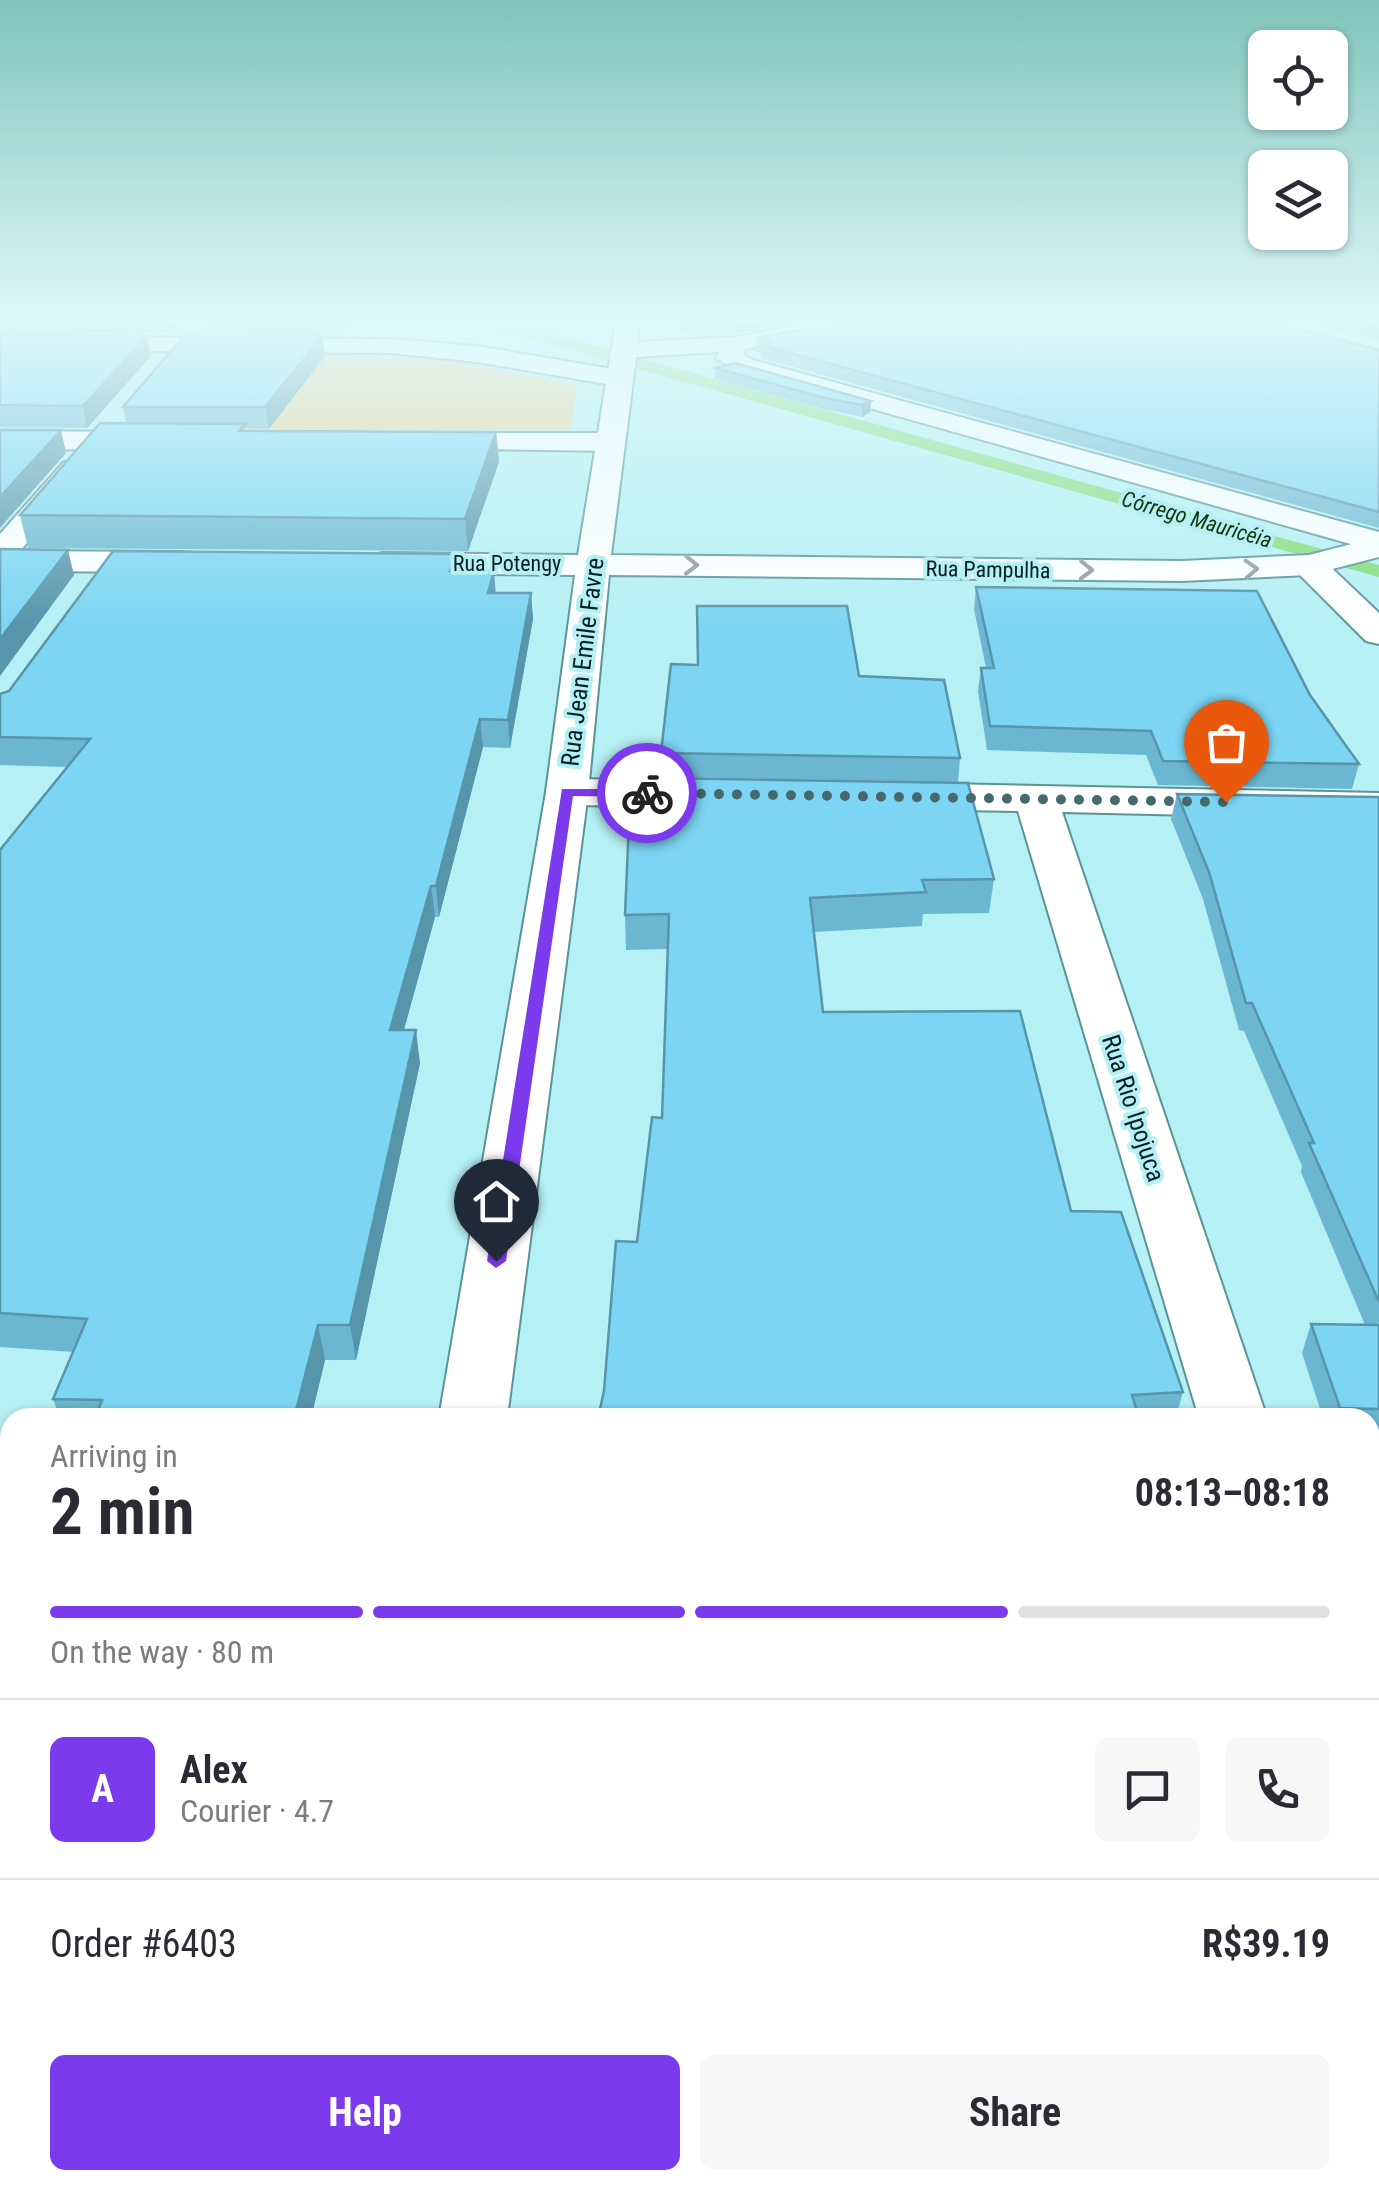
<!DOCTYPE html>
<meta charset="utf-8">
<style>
:root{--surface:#fff;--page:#f7f7f7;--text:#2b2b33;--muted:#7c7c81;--line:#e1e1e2;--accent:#7c3aed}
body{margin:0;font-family:"Roboto Condensed",sans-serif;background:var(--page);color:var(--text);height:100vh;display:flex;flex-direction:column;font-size:38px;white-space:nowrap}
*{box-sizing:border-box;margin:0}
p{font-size:32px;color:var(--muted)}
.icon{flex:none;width:55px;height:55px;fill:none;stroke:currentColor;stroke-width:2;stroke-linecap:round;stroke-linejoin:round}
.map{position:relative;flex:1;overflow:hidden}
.drawer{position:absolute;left:0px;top:1408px;width:1380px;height:782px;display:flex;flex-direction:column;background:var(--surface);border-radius:30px 30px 0 0;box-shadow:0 2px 8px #0004}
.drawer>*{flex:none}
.buttons{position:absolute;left:1248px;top:30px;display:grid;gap:20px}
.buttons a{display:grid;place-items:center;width:100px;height:100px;border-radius:15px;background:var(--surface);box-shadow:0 2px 8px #0004;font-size:50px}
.pin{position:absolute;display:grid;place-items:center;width:85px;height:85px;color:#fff;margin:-102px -42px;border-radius:50% 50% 50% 0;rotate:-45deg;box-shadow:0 0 10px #0007}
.pin .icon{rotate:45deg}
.courier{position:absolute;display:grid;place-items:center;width:100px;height:100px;margin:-50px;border:8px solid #7c3aed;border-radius:50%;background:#fff;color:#222;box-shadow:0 2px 12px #0007}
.head em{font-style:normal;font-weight:700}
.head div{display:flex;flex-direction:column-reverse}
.head{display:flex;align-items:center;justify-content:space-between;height:170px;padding:0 50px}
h1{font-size:65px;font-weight:700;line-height:75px}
.bar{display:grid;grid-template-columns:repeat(4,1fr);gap:15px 10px;align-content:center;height:120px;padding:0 50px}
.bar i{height:12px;border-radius:8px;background:var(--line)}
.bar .current{background:var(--accent)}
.bar p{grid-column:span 4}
.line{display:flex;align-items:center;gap:25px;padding:0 50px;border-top:2px solid var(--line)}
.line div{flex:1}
.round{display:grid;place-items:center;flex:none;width:105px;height:105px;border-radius:15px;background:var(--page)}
.primary-button{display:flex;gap:20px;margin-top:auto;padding:20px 50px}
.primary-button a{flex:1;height:115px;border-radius:15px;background:var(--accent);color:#fff;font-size:40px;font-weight:700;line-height:115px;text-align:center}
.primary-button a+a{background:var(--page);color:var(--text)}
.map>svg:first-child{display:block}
.green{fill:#f5d08c}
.water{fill:#84dc79}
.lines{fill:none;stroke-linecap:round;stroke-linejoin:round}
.minor-casing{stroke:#5b9397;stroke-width:4}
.secondary-casing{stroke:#5b9397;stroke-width:4}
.minor{fill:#fff;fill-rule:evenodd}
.secondary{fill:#fff;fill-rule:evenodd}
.wall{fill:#6bb7d1}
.shaded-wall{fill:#5795aa}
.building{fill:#7cd5f3;stroke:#5795aa;stroke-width:2.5}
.oneway{stroke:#909b9c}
.route{fill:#7c3aed}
.done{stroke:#45696c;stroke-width:10;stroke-dasharray:0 18}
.labels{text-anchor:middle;stroke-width:8;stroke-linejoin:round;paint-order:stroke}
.far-water-label{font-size:22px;font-style:italic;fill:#14360f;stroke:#b5f0f4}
.far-street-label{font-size:22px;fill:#082022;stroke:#b5f0f4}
.street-label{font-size:25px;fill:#082022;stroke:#b5f0f4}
</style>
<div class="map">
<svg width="1379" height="2189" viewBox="0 0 1379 2189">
<rect width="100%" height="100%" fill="#b5f0f4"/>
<path class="green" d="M220,352L427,356L577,385L571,430L153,429Z"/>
<path class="water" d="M471,322H511L1379,565V577Z"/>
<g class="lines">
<g class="minor-casing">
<g id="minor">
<path d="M0,336L391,339L477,346L618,370L631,378L618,386L477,362L391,353L0,350Z"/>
<path d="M735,337L744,339L747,344L743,355L753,360L1379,532V552L735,370L716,358L726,339Z"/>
<path d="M0,431L162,432L172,435L176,441L172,447L162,450L0,449Z"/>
<path d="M423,433H610L620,436L624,442L620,448L610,451L413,448L409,442L413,436Z"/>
<path d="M73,460L83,463L88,469L83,475L12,561L0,564V534L63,463Z"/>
<path d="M1309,555L1321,558L1379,613V644L1366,641L1297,572L1292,565L1297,558Z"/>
<path d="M567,779L731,781L746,785L752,794L746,803L731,807L567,805L552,801L546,792L552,783Z"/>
<path d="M897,783L1379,793V819L1062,812L1267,1418H1199L1018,811L897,809L882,805L876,796L882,787Z"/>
<path d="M1370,1808L1379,1812V1921L1370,1917Z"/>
</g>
</g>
<g class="secondary-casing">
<g id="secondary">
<path d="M616,322H640L637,342L735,337L818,322H868L856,329L735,351L636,357L611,555L1182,561L1309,555L1379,537V557L1309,575L1182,581L609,575L588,792L507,1418H439L546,792L575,575L383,573L371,570L366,563L371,556L383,553L578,555Z"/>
<path d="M0,551L182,552L194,555L199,562L194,569L182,572L0,571Z"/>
<path d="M310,2180H408V2189H308Z"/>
</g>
</g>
<use href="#minor" class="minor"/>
<use href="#secondary" class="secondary"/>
</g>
<g class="wall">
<path d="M0,322H182L170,333H0Z"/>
<path d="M202,322H351L341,335L204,333Z"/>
<path d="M678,322H798L735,333L697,335L678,330Z"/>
<path d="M1304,322H1379V341Z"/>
<path d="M0,334L147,336L151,356L87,428L0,427Z"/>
<path d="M322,336L325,356L269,429L245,428L246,431L496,432L499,462L468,551L28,548L20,515L126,424L123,407Z"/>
<path d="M756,338L1379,350V528L761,358V353L755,351Z"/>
<path d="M715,368L871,401L870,412L862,417L824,409L715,379Z"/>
<path d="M458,571L496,593H531L533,619L510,748L483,747L439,917H435L404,1030L420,1063L356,1360H325L311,1418H60L53,1399L74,1352L0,1347V850L67,767L0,765V694Z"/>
<path d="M976,587L1310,695L1359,764L1352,789L1158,785L1146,755L987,750L978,691L981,668H986L974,609Z"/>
<path d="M859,676L960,758L958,782L662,777L661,753Z"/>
<path d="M1177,794L1379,797V1438H1370V1418H1323L1302,1353L1311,1324L1365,1325L1301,1172L1302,1166L1244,1031L1239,1030L1203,899L1171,819Z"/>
<path d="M629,822L994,879L989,913L923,914L922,926L814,932L823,1012L1071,1211L1183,1392L1176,1418H598L637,1242L662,1118L668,949L626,950L625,915Z"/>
<path d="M995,2180H1370L1379,2189H996Z"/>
</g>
<g class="shaded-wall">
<path d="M168,322H182L170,333Z"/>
<path d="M340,322H351L341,335Z"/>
<path d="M735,322H798L735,333Z"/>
<path d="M147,336L151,356L87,428L83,406Z"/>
<path d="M322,336L325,356L269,429L265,407Z"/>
<path d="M871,401L870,412L862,417V405Z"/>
<path d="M61,430L66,453L0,528V497Z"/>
<path d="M496,432L499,462L468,551L465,519Z"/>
<path d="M68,550L74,575L0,676V639Z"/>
<path d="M457,554L459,579L450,571Z"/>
<path d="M494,571L496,597L488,593Z"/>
<path d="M531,593L533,619L510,748L508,720Z"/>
<path d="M480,719L483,747L439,917L436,886Z"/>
<path d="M431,886L435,917L395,1062L390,1030Z"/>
<path d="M416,1030L420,1063L356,1360L350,1325Z"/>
<path d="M318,1325L325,1360L311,1418H294Z"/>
<path d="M143,2180H166L164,2189H140Z"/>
</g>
<g class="building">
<path d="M849,322H1270L1379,350V512L761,345L772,343L756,338Z"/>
<path d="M1355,322H1379V328Z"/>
<path d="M0,334L147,336L83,406L0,405Z"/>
<path d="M184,336H322L265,407H123Z"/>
<path d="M735,363L871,401L862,405L825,398L715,368Z"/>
<path d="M100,423L245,424L239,431L496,432L465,519L20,515Z"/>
<path d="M0,430H61L0,497Z"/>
<path d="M0,549L68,550L0,639Z"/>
<path d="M113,551L457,554L450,571H494L488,593H531L508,720L480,719L436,886H431L390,1030H416L350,1325H318L294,1418H95L102,1400L53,1399L87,1319L0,1313V850L90,739L0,737V694L9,691Z"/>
<path d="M976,587L1257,591L1310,695L1359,764L1163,761L1151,731L990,726L981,668H994Z"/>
<path d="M697,606H847L859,676L944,680L960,758L661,753L671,664L698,665Z"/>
<path d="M657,778L968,783L994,879L922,880L926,892L810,898L823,1012L1020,1011L1071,1211L1121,1212L1183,1392L1132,1395L1139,1418H598L604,1391L616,1241L637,1242L652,1117L662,1118L669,914L625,915L629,822H652Z"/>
<path d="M1177,794L1379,797V1302L1309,1143H1314L1252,1003H1246L1209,872Z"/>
<path d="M1311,1324L1379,1325V1409L1340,1408Z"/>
<path d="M0,1600L10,1601V2180H143L140,2189H0Z"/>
<path d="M1370,2111L1379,2146V2189H1009L1008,2180H1370Z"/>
<rect x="632" y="2180" width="196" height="9"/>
</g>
<defs><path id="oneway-chevron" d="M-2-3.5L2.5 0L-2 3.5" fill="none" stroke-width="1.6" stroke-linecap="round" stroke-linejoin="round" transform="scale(2.5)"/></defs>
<g class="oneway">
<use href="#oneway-chevron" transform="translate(691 565) rotate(1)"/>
<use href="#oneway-chevron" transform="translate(1251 569) rotate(-3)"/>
<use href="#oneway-chevron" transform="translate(1086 570) rotate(1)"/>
</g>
<linearGradient id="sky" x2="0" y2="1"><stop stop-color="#80c4bc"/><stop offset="0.51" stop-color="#def8fa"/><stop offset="1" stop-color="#def8fa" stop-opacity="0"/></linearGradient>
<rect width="1379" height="628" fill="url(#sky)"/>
<path class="route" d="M562,789H647L653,793L647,797L573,796L506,1261L496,1268L487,1261Z"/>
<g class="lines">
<path class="done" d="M647,793L1226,802"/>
</g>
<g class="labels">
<g class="far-water-label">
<text transform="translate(1197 519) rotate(16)" y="8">Córrego Mauricéia</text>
</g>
<g class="far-street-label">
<text x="507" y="571">Rua Potengy</text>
<text transform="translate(988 569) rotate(1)" y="8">Rua Pampulha</text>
</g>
<g class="street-label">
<text transform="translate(582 662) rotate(-83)" y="9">Rua Jean Emile Favre</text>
<text transform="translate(1134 1108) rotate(72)" y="9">Rua Rio Ipojuca</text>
</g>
</g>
</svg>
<div class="buttons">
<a><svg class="icon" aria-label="locate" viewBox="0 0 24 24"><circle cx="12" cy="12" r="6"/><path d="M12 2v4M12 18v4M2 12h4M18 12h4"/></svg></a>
<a><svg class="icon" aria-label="layers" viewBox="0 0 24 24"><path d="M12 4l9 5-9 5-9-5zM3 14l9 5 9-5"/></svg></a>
</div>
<div class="pin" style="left:1226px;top:802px;background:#ea580c"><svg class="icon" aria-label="bag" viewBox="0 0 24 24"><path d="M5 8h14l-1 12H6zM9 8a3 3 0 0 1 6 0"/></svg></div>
<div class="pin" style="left:496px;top:1261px;background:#1f2937"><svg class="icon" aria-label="home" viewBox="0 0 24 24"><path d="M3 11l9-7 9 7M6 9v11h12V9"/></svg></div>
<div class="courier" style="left:647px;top:793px"><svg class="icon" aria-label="bike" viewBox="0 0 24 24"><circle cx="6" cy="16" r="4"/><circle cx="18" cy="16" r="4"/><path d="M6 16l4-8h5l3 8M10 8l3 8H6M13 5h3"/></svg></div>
<section class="drawer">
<div class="head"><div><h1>2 min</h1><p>Arriving in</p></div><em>08:13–08:18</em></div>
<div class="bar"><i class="current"></i><i class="current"></i><i class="current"></i><i></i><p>On the way · 80 m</p></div>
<div class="line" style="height:180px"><b class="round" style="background:var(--accent);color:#fff">A</b><div><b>Alex</b><p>Courier · 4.7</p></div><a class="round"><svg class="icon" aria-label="chat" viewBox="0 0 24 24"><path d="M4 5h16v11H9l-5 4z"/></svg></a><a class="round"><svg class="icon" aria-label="phone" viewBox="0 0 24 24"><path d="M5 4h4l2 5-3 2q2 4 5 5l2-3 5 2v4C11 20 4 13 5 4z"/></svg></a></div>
<div class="line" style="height:130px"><div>Order #6403</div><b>R$39.19</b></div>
<div class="primary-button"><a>Help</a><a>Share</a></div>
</section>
</div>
